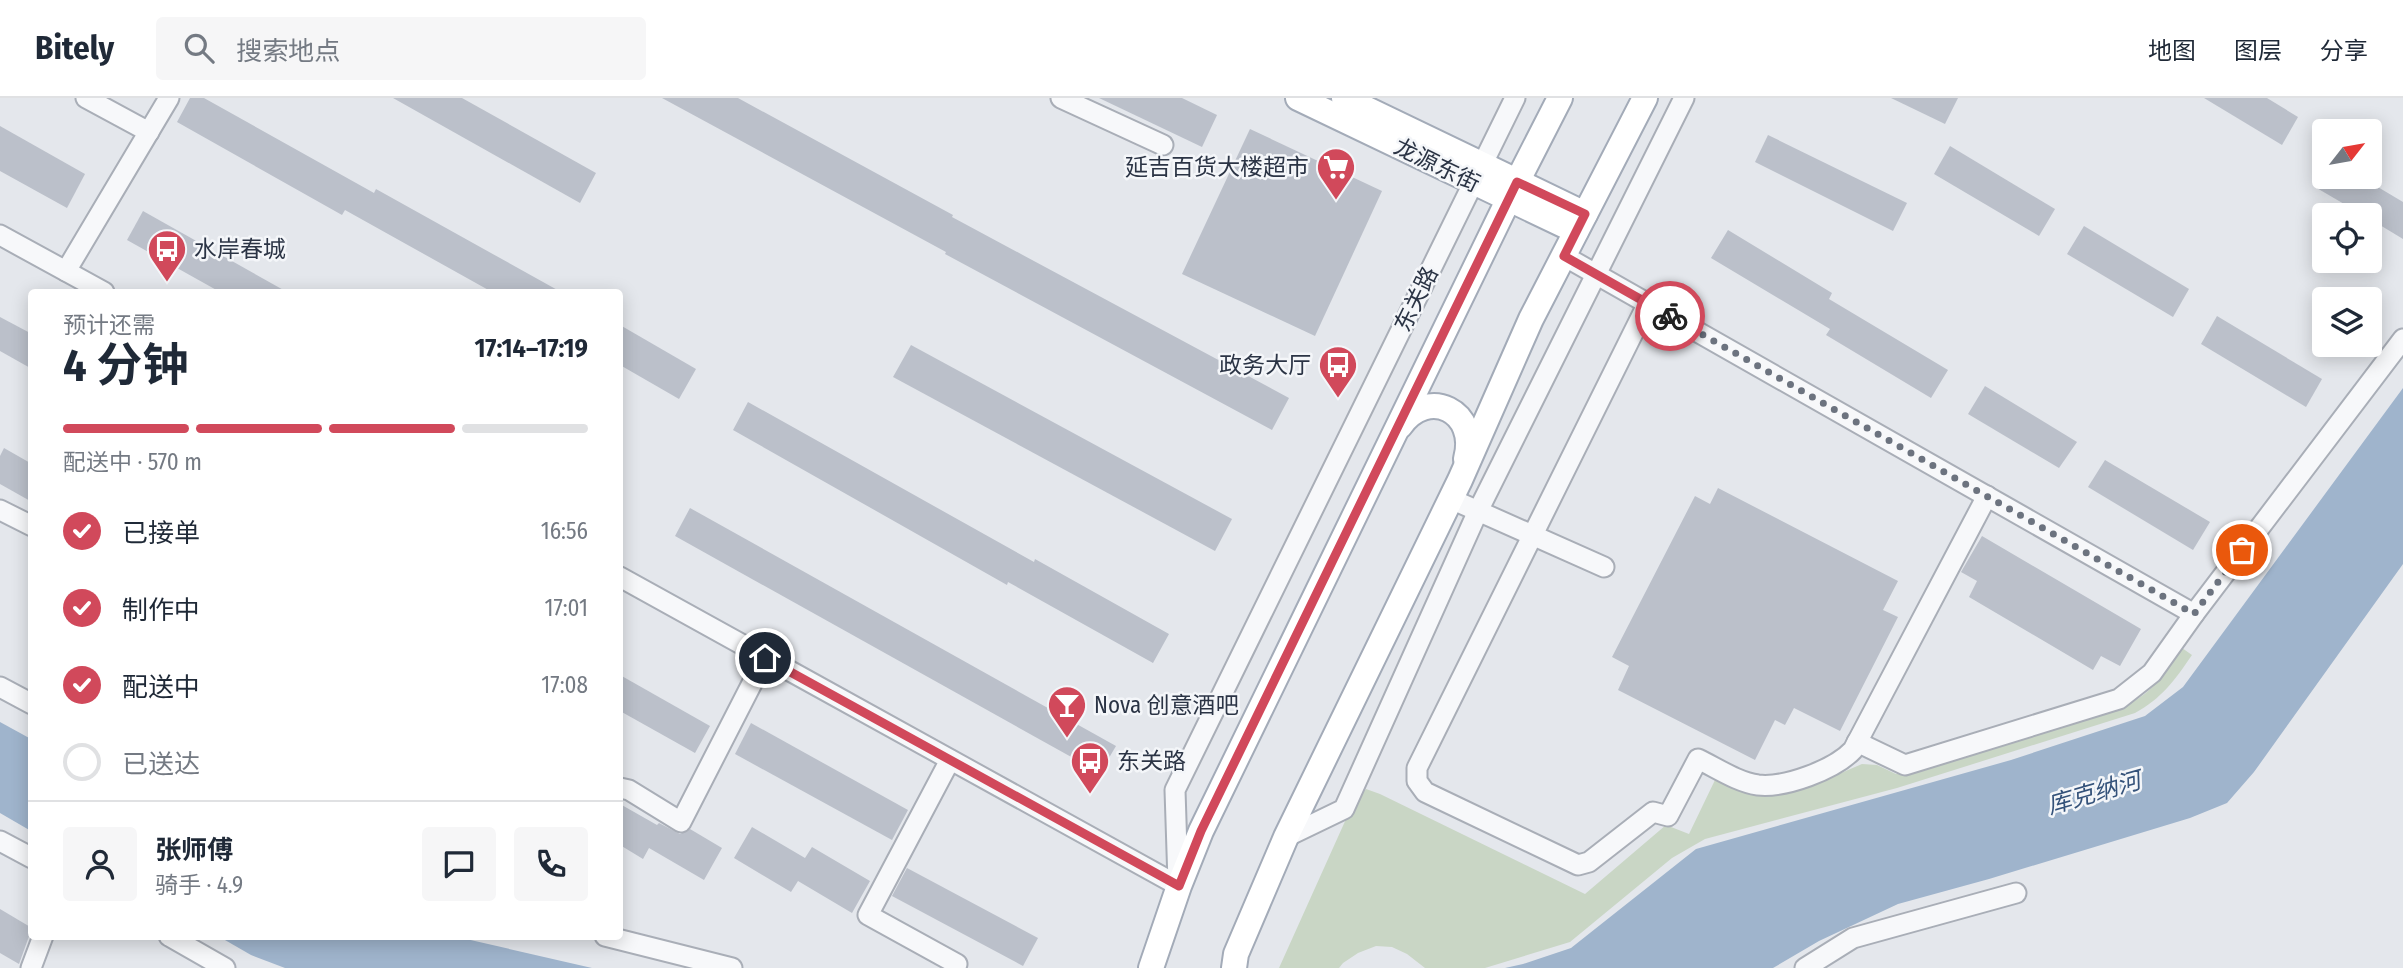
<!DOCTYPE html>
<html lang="zh">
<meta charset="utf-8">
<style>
:root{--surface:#fff;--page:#f6f6f7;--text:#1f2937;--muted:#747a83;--line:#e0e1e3;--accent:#d1495b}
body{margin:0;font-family:"Fira Sans Condensed","Noto Sans SC",sans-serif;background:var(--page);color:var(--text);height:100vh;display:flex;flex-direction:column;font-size:26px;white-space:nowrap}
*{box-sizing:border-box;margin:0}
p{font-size:23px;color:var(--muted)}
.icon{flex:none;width:38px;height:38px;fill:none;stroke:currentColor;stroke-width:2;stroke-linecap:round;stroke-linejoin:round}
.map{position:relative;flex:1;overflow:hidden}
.drawer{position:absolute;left:28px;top:191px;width:595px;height:651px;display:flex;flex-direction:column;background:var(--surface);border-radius:7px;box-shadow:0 4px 18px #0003}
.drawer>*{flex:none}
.needle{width:46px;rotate:59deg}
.tools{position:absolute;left:2312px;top:21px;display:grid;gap:14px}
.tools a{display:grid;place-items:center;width:70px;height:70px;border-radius:7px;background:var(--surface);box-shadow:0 4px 18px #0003;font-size:35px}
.pin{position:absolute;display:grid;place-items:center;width:60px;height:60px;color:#fff;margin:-30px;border:4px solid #fff;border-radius:50%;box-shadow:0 2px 7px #0007}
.courier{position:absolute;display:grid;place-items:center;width:70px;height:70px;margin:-35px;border:5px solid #d1495b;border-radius:50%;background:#fff;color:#222;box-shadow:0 2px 9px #0007}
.overview em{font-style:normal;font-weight:700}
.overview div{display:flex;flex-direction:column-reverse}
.overview{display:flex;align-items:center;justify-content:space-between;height:119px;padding:0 35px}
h1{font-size:46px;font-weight:700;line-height:52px}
.bar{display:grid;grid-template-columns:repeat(4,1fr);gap:10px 7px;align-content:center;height:84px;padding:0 35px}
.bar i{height:9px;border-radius:5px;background:var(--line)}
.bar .active{background:var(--accent)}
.bar p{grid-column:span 4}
.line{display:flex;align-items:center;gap:18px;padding:0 35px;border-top:2px solid var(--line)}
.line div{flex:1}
.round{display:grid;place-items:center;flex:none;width:74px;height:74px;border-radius:7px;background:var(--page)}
ol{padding:0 35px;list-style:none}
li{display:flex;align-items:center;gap:21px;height:77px}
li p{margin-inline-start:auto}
li .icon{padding:7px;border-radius:50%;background:var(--accent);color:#fff;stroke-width:4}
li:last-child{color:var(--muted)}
li i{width:38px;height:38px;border:4px solid var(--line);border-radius:50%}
header{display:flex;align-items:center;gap:42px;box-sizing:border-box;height:98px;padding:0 35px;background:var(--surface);border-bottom:2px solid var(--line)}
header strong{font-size:33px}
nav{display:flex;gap:38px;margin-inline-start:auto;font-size:24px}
.search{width:490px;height:63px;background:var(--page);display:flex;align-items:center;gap:18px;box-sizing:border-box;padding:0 24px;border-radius:7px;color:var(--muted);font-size:26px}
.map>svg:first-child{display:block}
.green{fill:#c9d6c5}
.water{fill:#9fb4cc}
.building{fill:#bbc0ca}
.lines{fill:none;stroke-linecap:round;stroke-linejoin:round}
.minor-casing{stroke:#a9aeb7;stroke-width:23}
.major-casing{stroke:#a3abb8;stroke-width:28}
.minor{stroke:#f7f8fa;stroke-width:19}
.major{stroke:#fff;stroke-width:24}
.done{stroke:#6c737f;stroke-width:7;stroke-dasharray:0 12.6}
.route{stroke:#d1495b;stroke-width:9}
.labels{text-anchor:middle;stroke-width:5;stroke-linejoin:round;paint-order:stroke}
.street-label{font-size:23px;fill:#2b3445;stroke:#f4f6f9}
.poi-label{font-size:23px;fill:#2b3445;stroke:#f4f6f9;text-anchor:start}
.water-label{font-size:24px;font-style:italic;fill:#34527a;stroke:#f4f6f9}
</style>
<header>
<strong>Bitely</strong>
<div class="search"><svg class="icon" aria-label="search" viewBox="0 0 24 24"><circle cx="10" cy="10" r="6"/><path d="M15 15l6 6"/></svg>搜索地点</div>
<nav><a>地图</a><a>图层</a><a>分享</a></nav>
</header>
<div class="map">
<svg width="2403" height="870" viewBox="0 0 2403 870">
<rect width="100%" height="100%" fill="#e4e7ec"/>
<path class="green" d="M2182,550L2192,557C2175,582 2161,601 2135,615L1897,690L1705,741L1672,760L1570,844L1485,870H1425L1407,856L1392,849L1376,848L1358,855L1343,865L1339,870H1279L1351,710L1366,691L1380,696L1585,796L1666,727L1689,736L1715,682L1750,695L1768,696L1820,684L1862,666L1877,667L1896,676L2129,606C2154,593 2166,574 2182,550Z"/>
<g class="water">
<path d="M2403,290V466L2254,674L2227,705L2190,720L1989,781L1898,806L1819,843L1773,870H1505L1523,866L1571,850L1696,751L2011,662L2145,618L2183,589Z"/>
<path d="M0,624L31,641V733L0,715Z"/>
<path d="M218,838H453L592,870H285L251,857Z"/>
</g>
<g class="building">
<path d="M190,0H204L374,95L376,91L561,194H492L345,112L342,117L177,24Z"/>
<path d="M393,0H462L596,75L580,105Z"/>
<path d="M662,0H738L953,117L952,119L1289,300L1272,332L945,156L946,154Z"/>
<path d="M1099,0H1182L1217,17L1202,49Z"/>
<path d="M1891,0H1958L1945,26Z"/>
<path d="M2204,0H2267L2298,19L2282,47Z"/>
<path d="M0,28L85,76L67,110L0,73Z"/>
<path d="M1250,31L1382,93L1315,238L1182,176Z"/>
<path d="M1768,37L1907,105L1893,133L1755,64Z"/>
<path d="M1950,48L2055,111L2039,138L1934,76Z"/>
<path d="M2321,79H2361L2403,104V141L2370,121V117H2363L2315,89Z"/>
<path d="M143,113L287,194H220L127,142Z"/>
<path d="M2084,128L2189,191L2173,219L2067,156Z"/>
<path d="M1728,132L1832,195L1829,201L1948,272L1931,300L1826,237L1830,231L1711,160Z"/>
<path d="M2217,218L2322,281L2306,309L2201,246Z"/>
<path d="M0,219L32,236V271L0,253Z"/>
<path d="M620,227L696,271L679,301L620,267Z"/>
<path d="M911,247L1232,421L1215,453L893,279Z"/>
<path d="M1985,288L2077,344L2059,370L1968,316Z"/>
<path d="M748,304L1034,464L1035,461L1169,536L1153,565L1008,484L1007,487L733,332Z"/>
<path d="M4,350L32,366V404L0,386V358Z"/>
<path d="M2105,362L2210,424L2193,452L2088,389Z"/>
<path d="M1718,390L1898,483L1883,512L1898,519L1840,633L1794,610L1785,627L1775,622L1755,662L1618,592L1629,568L1612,559L1695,398L1710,406Z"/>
<path d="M690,410L1116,648L1100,675L675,438Z"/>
<path d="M1982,438L2141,531L2120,568L2101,558L2093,572L1969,499L1977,483L1961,474Z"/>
<path d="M620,577L710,628L695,655L620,613Z"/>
<path d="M751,625L908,712L892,742L735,656Z"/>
<path d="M620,706L657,727L659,725L680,736L690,731L722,750L704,782L649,750L643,761L620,747Z"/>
<path d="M752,729L805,760L812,749L870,783L852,815L798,783L791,794L734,760Z"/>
<path d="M907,770L1038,840L1023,868L892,798Z"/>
<path d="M0,811L32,830L19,866L0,855Z"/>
</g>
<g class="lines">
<g class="minor-casing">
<g id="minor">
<path d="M86,0L149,34"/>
<path d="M1061,0L1163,47"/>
<path d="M0,137L104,194"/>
<path d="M1564,158L2194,516"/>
<path d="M66,173L169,0"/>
<path d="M1648,205L1417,670V683L1425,694L1578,767L1589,764L1653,714L1668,718L1698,661C1717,670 1737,684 1758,687C1785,690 1834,672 1853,652L1987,398"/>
<path d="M1451,401L1604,469"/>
<path d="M0,412L32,428"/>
<path d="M620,479L1179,788"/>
<path d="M0,589L32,606"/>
<path d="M1857,644L1905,667L2119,601L2152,575L2194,516L2403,241"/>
<path d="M950,662L868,817L957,866L955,870"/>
<path d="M620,690L629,692L681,724L765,560"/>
<path d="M1286,739L1344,711L1478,413L1684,0"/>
<path d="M0,743L32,760"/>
<path d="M1178,784L1175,692L1515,0"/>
<path d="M169,838L225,870"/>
<path d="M605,838L732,870"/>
<path d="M31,870L43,838"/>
<path d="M1805,870L1853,840L2016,795"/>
</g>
</g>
<g class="major-casing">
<g id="major">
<path d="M1298,0L1576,133"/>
<path d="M1344,0L1585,116"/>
<path d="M1400,328C1428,288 1479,313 1466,361"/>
<path d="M1151,870L1179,788L1201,733L1517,84L1560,0"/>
<path d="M1234,870L1236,856L1286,739L1460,382L1531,221L1645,0"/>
</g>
</g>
<use href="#minor" class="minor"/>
<use href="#major" class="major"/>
</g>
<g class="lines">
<path class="done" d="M1670,218L2194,516L2242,452"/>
<path class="route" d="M765,560L1179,788L1201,733L1517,84L1585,116L1564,158L1670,218"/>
</g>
<defs>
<g id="supermarket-pin" transform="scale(2.0125)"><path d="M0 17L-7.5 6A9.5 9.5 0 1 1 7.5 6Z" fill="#d1495b" stroke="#f4f6f9"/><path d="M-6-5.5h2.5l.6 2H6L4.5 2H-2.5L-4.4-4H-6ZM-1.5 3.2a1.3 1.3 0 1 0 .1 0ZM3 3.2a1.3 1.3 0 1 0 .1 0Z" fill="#fff"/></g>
<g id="bus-pin" transform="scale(2.0125)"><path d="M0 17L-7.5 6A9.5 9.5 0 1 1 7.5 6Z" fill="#d1495b" stroke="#f4f6f9"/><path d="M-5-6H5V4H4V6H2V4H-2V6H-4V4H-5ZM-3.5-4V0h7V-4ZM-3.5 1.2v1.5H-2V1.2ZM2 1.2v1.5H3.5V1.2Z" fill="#fff"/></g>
<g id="bar-pin" transform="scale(2.0125)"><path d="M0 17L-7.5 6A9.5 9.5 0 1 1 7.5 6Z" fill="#d1495b" stroke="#f4f6f9"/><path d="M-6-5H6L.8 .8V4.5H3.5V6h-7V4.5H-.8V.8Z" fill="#fff"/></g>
</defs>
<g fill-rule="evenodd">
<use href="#supermarket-pin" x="1336" y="69"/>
<use href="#bus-pin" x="167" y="151"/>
<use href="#bus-pin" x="1338" y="267"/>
<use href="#bar-pin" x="1067" y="607"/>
<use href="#bus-pin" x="1090" y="663"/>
</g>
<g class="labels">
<g class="street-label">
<text transform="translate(1437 67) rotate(26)" y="8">龙源东街</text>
<text transform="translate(1416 201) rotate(-64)" y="8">东关路</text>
</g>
<g class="poi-label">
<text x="1309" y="77" text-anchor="end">延吉百货大楼超市</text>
<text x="194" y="159">水岸春城</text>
<text x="1311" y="275" text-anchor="end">政务大厅</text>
<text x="1094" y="615">Nova 创意酒吧</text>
<text x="1117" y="671">东关路</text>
</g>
<g class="water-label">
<text transform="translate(2094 695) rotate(-16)" y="8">库克纳河</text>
</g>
</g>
</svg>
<div class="tools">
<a><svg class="needle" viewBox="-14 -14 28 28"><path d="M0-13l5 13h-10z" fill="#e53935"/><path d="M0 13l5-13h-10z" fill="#747a83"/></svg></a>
<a><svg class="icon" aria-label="locate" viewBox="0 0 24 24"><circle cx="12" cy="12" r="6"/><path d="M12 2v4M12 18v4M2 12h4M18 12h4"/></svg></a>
<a><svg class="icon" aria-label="layers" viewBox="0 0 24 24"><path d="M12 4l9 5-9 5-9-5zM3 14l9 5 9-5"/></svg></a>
</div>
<div class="pin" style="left:2242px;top:452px;background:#ea580c"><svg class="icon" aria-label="bag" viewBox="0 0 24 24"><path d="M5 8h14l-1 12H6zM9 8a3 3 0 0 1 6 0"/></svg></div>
<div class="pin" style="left:765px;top:560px;background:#1f2937"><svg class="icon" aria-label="home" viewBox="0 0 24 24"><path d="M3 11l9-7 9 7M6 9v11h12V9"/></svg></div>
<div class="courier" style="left:1670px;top:218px"><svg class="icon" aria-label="bike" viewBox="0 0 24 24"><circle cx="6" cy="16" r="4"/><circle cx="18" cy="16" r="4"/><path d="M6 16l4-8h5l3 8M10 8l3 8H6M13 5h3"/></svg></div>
<section class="drawer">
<div class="overview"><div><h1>4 分钟</h1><p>预计还需</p></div><em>17:14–17:19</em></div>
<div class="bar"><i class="active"></i><i class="active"></i><i class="active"></i><i></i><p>配送中 · 570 m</p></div>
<ol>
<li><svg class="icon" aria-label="check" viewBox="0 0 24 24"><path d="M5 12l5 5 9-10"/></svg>已接单<p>16:56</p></li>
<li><svg class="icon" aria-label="check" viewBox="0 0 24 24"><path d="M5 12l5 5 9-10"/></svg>制作中<p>17:01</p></li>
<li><svg class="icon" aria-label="check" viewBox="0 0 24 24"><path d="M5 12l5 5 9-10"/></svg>配送中<p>17:08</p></li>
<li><i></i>已送达</li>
</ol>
<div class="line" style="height:126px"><a class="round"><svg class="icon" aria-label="person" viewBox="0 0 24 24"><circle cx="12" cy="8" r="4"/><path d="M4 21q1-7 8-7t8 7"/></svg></a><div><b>张师傅</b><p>骑手 · 4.9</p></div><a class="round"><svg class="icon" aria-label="chat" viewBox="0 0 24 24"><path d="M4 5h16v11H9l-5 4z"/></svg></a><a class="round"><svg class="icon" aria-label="phone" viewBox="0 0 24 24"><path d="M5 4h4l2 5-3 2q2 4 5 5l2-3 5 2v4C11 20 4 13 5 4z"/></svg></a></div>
</section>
</div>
